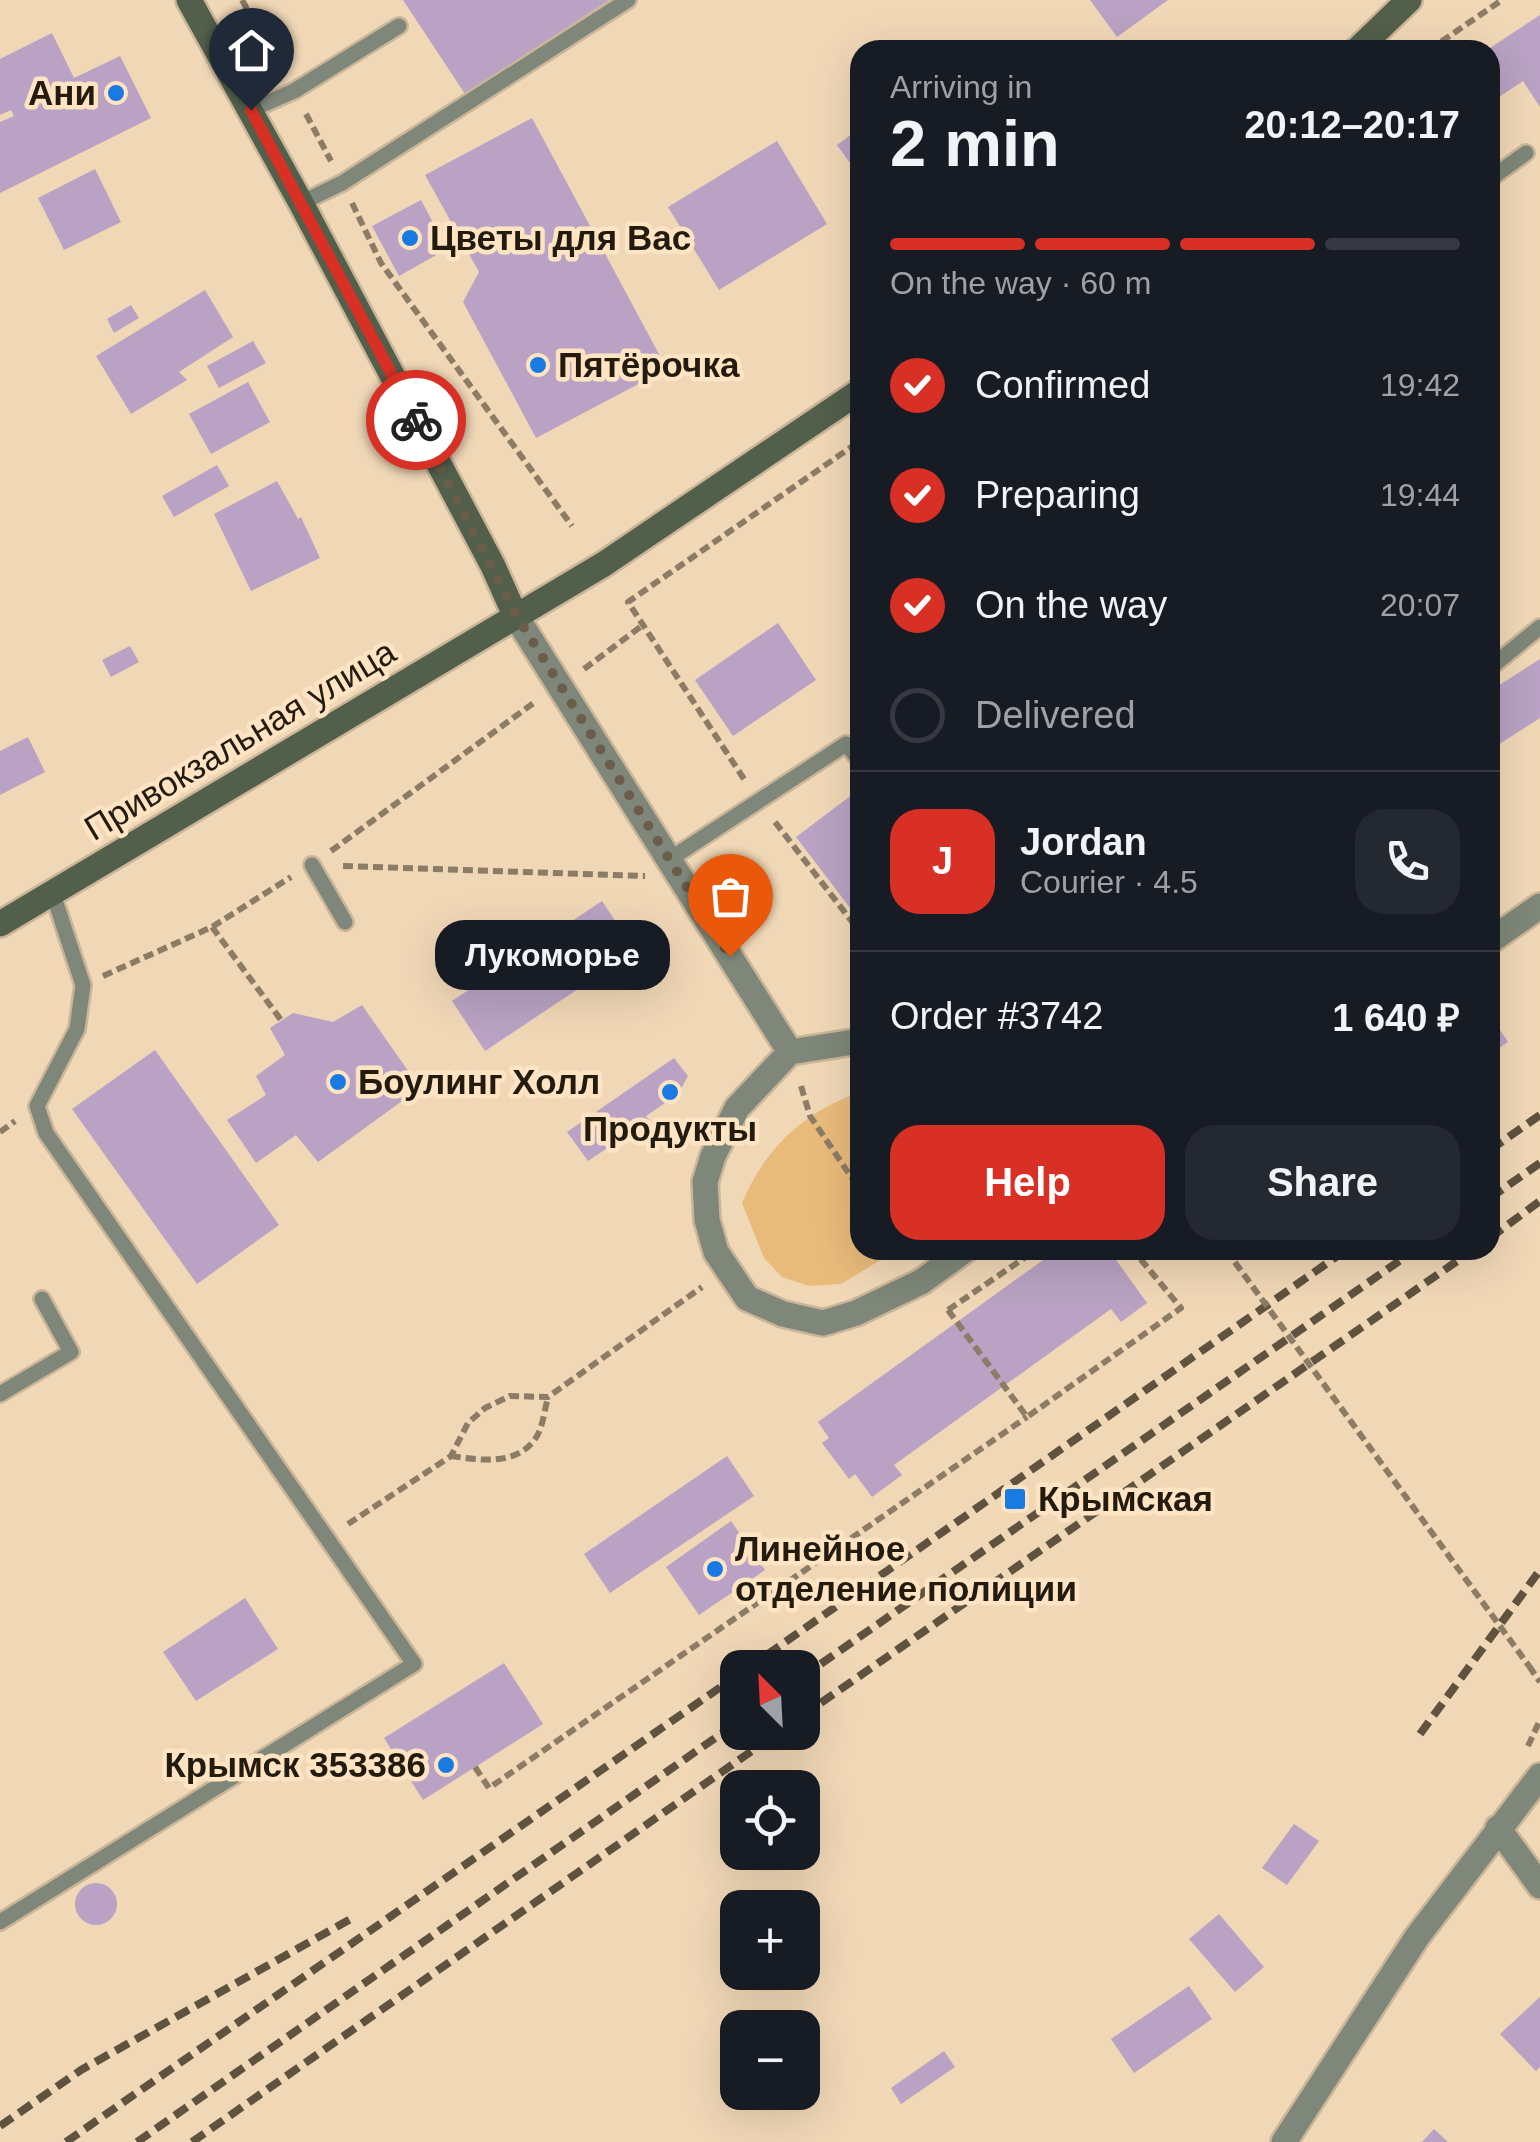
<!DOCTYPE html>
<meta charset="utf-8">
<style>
:root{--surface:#171b24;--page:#242831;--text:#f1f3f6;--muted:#9ea1a6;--line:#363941;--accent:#d93025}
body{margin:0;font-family:Helvetica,sans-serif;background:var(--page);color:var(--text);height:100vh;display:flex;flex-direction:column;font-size:38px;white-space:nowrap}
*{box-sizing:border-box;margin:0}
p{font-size:32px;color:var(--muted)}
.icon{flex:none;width:55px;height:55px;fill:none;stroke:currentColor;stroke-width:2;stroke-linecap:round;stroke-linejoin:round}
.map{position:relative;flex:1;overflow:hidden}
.drawer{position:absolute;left:850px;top:40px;width:650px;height:1220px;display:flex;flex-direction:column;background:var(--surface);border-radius:30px;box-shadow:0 10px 40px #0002}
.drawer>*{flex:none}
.needle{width:65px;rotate:336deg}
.controls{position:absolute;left:720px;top:1650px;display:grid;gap:20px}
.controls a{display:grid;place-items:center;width:100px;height:100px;border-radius:20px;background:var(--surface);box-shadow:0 10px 40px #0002;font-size:50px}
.pin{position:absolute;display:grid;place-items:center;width:85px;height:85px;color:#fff;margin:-102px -42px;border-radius:50% 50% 50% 0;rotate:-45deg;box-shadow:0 0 10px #0007}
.pin .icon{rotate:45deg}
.courier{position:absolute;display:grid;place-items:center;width:100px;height:100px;margin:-50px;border:8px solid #d93025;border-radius:50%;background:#fff;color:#222;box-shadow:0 2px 12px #0007}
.bubble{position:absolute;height:70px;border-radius:30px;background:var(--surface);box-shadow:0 10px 40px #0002;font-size:32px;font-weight:700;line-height:70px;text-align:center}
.head em{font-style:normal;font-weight:700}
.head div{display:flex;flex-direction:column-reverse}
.head{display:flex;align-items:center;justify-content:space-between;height:170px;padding:0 40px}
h1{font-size:65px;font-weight:700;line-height:75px}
.bar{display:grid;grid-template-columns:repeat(4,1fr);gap:15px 10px;align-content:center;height:120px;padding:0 40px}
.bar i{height:12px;border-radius:8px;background:var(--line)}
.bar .on{background:var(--accent)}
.bar p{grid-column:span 4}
.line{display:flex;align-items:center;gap:25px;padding:0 40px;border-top:2px solid var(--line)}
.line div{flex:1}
.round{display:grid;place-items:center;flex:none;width:105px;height:105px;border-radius:30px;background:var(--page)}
ol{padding:0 40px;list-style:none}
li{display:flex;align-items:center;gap:30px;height:110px}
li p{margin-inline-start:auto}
li .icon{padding:10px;border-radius:50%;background:var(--accent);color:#fff;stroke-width:4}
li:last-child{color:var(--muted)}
li i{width:55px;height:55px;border:5px solid var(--line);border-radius:50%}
.button{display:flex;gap:20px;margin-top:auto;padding:20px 40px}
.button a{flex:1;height:115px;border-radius:30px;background:var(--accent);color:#fff;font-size:40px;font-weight:700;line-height:115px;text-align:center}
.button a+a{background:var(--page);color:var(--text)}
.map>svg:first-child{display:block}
.green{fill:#e9bb7b}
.building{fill:#b9a2c3}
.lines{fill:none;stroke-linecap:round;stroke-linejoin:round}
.service-casing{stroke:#cbb598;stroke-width:20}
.minor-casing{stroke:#cbb598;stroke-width:30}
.secondary-casing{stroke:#cbb598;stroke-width:30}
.path{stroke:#8d7c65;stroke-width:6;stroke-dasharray:10 5;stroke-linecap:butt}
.service{stroke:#7e8779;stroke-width:15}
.minor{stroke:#7e8779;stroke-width:25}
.secondary{stroke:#525f4b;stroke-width:25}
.rail{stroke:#5f523f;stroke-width:8;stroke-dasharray:15 8;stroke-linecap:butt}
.path-bridge{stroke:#8d7c65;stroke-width:6;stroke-dasharray:10 5;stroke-linecap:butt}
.done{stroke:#6b5d49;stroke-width:10;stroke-dasharray:0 18}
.route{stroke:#d93025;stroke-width:12}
.poi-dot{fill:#197ae2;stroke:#fee4c3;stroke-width:4}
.labels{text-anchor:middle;stroke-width:9;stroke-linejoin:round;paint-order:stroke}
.poi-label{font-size:35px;font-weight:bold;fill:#241b0f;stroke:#fee4c3;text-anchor:start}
.street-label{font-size:35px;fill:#241b0f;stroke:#fee4c3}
</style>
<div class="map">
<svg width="1540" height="2142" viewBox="0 0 1540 2142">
<rect width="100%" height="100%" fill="#f0d7b6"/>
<path class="green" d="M860,1092V1250H897L841,1284L809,1286L782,1277L764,1258L742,1203C765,1148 804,1112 860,1092Z"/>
<g class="building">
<path d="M403,0H609L465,94Z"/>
<path d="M1090,0H1168L1117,37Z"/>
<path d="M1540,15V107L1523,81L1490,103V48Z"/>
<path d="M52,33L74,78L120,56L151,118L0,193V122L14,116L11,110L0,115V59Z"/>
<path d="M532,118L667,369L536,438L463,302L479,272L425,175Z"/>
<path d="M860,128V177L837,145Z"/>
<path d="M777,141L827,224L719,290L668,207Z"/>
<path d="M95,169L121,222L64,250L38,198Z"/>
<path d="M421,200L447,249L399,276L372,226Z"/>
<path d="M205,290L233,337L179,372L187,380L131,414L96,356Z"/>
<path d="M131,305L139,318L114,333L107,319Z"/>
<path d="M253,341L266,363L219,388L207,366Z"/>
<path d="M248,382L270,422L211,454L189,414Z"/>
<path d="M217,465L229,486L174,517L162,496Z"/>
<path d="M277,481L298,519L301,517L320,558L251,591L214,514Z"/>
<path d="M778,623L816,680L733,736L695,680Z"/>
<path d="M130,646L139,662L111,677L102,660Z"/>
<path d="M1540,659V718L1490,750V691Z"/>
<path d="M28,737L45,772L0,795V751Z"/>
<path d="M857,791L860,795V921L796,837Z"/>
<path d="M602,901L635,951L485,1051L452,1001Z"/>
<path d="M362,1005L420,1088L318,1162L296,1135L256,1163L227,1120L266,1095L256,1076L285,1055L270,1028L293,1013L333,1022Z"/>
<path d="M1490,1015L1508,1042L1490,1054Z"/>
<path d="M155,1050L279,1225L197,1284L72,1109Z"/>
<path d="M674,1058L688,1076L678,1094L646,1116L649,1120L588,1161L567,1132Z"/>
<path d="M1057,1250H1109L1147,1303L1121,1322L1111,1309L894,1465L902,1475L872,1497L855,1474L849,1479L822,1443L829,1438L818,1422Z"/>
<path d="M727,1456L754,1496L610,1593L584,1554Z"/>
<path d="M731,1521L765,1570L699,1615L666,1567Z"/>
<path d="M245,1598L278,1649L196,1701L163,1652Z"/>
<path d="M504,1663L543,1724L423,1800L384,1738Z"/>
<path d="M1294,1824L1319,1841L1287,1885L1262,1868Z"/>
<circle cx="96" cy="1904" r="21"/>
<path d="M1219,1914L1264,1967L1235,1992L1189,1939Z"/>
<path d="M1189,1986L1212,2019L1134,2073L1111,2039Z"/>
<path d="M1540,1997V2067L1536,2071L1500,2034Z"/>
<path d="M944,2051L955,2067L901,2104L891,2088Z"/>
<path d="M1434,2129L1448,2142H1422Z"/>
</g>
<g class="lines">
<g class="service-casing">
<g id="service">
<path d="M251,110L294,91L399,26"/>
<path d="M1490,179L1526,153"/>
<path d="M301,203L342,183L628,0"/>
<path d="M1490,668L1540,627"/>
<path d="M670,859L846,744L860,761"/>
<path d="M312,865L345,922"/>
<path d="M0,1394L71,1352L42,1299"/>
<path d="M0,1922L414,1664L46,1133L37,1106L77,1029L83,985L53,894"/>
</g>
</g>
<g class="minor-casing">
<g id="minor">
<path d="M515,615L790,1052"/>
<path d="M1490,941L1540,906"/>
<path d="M860,1041L790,1052L737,1108L713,1156L705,1182L707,1220L716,1252L747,1298L783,1314L823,1323L856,1313L921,1282L965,1250"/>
<path d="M1498,1828L1540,1886"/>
<path d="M1284,2142L1417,1937L1540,1776"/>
</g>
</g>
<g class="secondary-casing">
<g id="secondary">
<path d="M189,0L301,203L493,566L515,615"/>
<path d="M1357,50L1409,0"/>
<path d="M0,924L604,564L860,391"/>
</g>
</g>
<g class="path">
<path d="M242,0L281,68"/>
<path d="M1429,50L1502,0"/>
<path d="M306,114L331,161"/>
<path d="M352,203L381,263L572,526"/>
<path d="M584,669L643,625"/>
<path d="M744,779L628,602L860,441"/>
<path d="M775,822L860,932"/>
<path d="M331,851L535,702"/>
<path d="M343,866L645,876"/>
<path d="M212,927L281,1020"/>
<path d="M103,976L212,927L291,877"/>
<path d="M801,1086L810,1116L860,1190"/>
<path d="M0,1132L15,1121"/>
<path d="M948,1310L1027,1417L1181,1308L1133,1250"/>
<path d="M948,1310L1036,1250"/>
<path d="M451,1456C480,1460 518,1467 537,1436C543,1426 545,1408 548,1397"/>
<path d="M348,1524L451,1456L468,1423L485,1408L510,1396L548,1397L702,1287"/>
<path d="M1529,1666L1540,1682"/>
<path d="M1528,1746L1540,1720"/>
<path d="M475,1767L489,1788L1027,1417"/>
</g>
<use href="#service" class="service"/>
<use href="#minor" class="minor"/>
<use href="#secondary" class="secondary"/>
<g class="rail">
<path d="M1490,1150L1540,1115"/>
<path d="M1490,1198L1540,1163"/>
<path d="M1490,1238L1540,1201"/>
<path d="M748,1668L1346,1250"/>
<path d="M802,1677L1415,1250"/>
<path d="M802,1716L1473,1250"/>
<path d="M1420,1734L1540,1570"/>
<path d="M0,2126L81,2070L356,1916"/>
<path d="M66,2142L738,1675"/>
<path d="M137,2142L738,1722"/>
<path d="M192,2142L779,1732"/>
</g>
<path class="path-bridge" d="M1226,1250L1529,1666"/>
</g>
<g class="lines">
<path class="done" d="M416,420L516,615L730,956"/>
<path class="route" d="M251,110L416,420"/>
</g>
<g class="poi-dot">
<circle cx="116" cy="93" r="10"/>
<circle cx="410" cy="238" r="10"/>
<circle cx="538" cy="365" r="10"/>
<circle cx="338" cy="1082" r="10"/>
<circle cx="670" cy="1092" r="10"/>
<rect x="1003" y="1487" width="24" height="24" rx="5"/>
<circle cx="715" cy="1569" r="10"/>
<circle cx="446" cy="1765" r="10"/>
</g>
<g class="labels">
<g class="poi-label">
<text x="96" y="105" text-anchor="end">Ани</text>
<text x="430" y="250">Цветы для Вас</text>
<text x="558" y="377">Пятёрочка</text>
<text x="358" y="1094">Боулинг Холл</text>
<text x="670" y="1141" text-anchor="middle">Продукты</text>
<text x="1038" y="1511">Крымская</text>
<text x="735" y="1561">Линейное<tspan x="735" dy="40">отделение полиции</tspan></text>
<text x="426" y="1777" text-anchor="end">Крымск 353386</text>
</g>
<g class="street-label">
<text transform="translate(240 740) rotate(-31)" y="12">Привокзальная улица</text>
</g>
</g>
</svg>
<div class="controls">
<a><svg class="needle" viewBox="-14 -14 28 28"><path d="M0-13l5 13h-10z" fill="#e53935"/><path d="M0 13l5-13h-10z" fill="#9ea1a6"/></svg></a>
<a><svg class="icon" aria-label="locate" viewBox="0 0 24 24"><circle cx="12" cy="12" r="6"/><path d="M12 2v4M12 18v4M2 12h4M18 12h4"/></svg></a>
<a>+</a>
<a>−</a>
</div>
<div class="pin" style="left:730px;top:956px;background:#ea580c"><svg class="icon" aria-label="bag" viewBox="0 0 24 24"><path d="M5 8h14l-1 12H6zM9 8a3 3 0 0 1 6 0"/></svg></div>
<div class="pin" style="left:251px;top:110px;background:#1f2937"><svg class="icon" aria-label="home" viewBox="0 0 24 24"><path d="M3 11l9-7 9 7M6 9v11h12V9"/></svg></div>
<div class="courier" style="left:416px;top:420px"><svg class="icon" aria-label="bike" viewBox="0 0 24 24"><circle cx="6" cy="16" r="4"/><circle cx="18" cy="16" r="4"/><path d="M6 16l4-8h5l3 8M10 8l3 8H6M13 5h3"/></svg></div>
<div class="bubble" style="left:435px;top:920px;width:235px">Лукоморье</div>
<section class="drawer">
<div class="head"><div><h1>2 min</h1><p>Arriving in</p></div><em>20:12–20:17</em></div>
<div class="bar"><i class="on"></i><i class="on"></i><i class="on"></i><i></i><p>On the way · 60 m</p></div>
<ol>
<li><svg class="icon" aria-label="check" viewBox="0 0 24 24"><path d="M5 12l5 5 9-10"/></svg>Confirmed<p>19:42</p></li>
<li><svg class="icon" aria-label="check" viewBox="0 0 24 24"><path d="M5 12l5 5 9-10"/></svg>Preparing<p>19:44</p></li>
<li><svg class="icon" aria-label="check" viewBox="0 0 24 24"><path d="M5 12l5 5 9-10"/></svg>On the way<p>20:07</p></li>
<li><i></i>Delivered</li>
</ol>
<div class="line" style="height:180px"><b class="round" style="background:var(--accent);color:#fff">J</b><div><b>Jordan</b><p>Courier · 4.5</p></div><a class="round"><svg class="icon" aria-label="phone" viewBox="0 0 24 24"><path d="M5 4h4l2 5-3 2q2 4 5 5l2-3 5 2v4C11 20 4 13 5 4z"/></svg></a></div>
<div class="line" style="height:130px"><div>Order #3742</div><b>1 640 ₽</b></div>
<div class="button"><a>Help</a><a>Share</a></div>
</section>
</div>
